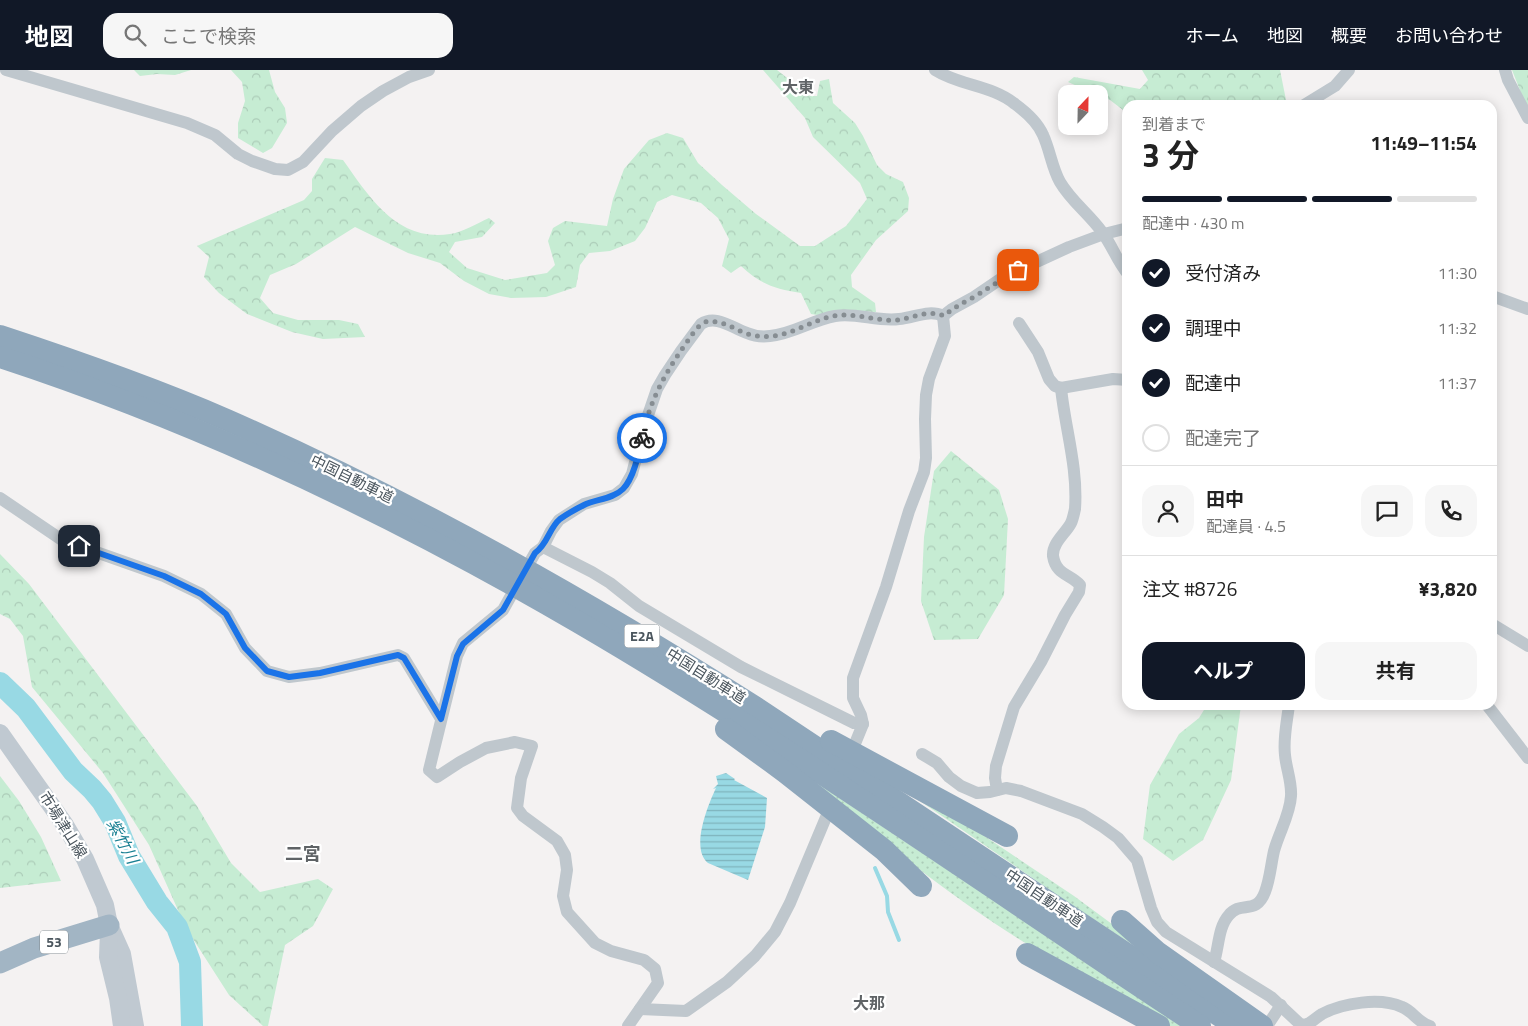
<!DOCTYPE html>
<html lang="ja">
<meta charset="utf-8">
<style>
:root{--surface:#fff;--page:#f6f6f6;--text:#222;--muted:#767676;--line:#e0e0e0;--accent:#111827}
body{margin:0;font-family:"Titillium Web","Noto Sans JP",sans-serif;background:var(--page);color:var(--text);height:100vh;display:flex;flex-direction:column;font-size:19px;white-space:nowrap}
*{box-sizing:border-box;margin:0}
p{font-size:16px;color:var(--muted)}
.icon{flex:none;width:28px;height:28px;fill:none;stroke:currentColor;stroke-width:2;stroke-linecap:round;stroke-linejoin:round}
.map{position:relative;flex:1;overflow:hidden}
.side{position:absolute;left:1122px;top:30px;width:375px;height:610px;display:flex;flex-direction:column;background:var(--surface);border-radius:15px;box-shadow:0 2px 12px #0003}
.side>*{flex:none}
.needle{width:32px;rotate:22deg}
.buttons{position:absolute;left:1058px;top:15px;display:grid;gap:10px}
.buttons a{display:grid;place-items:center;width:50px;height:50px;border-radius:10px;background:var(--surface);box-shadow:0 2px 12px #0003;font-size:25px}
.pin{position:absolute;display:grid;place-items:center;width:42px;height:42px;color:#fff;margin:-21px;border-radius:10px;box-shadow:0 2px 8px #0006}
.courier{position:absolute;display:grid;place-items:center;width:50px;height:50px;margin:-25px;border:4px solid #1a73e8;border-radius:50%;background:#fff;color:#222;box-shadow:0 1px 6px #0007}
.head em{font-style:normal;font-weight:700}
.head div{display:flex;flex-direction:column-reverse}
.head{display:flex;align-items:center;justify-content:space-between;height:85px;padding:0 20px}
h1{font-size:32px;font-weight:700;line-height:38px}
.bar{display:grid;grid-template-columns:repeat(4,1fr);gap:8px 5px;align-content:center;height:60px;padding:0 20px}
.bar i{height:6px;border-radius:4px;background:var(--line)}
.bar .active{background:var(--accent)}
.bar p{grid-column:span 4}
.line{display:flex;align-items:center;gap:12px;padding:0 20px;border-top:1px solid var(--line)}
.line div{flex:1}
.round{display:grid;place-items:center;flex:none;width:52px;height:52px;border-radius:15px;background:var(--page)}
ol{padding:0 20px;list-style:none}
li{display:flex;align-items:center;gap:15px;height:55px}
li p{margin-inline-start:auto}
li .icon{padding:5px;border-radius:50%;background:var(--accent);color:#fff;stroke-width:4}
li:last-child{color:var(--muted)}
li i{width:28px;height:28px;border:2px solid var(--line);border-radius:50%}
.cta{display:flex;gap:10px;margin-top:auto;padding:10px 20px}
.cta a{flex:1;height:58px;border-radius:15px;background:var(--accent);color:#fff;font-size:20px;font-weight:700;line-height:58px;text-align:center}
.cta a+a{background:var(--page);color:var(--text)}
header{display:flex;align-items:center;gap:30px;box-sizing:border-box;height:70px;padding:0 25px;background:var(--accent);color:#fff}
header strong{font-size:24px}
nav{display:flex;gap:28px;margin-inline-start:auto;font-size:18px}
.search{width:350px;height:45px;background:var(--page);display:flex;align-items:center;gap:12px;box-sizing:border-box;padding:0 18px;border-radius:15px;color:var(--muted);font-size:19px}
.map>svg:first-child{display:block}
.grass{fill:url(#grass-dots)}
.forest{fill:url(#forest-crowns)}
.water{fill:url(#water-rules)}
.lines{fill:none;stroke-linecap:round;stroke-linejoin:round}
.stream{stroke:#98d9e4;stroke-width:4}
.river{stroke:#98d9e4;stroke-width:22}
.minor{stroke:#bfc7cd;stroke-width:12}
.secondary{stroke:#c0c9d1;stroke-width:18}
.trunk{stroke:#a2b5c4;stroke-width:21}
.motorway{stroke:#8fa7bb;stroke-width:22}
.done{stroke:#868d92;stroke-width:5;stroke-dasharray:0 9}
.route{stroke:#1a73e8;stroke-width:6}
.labels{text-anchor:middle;stroke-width:4.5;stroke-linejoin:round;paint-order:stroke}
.shield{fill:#fff;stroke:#81898e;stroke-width:1}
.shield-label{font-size:14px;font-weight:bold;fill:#4b565e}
.street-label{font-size:15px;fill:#4b565e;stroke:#fff}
.neighbourhood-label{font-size:16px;font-weight:bold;fill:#5f6366;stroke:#fff}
.water-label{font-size:16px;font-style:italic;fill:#1a8093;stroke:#fff}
.quarter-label{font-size:18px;font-weight:bold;fill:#5f6366;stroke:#fff}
</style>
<header>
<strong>地図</strong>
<div class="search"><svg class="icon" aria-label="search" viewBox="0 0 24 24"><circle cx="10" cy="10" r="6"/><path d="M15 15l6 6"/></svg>ここで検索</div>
<nav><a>ホーム</a><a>地図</a><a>概要</a><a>お問い合わせ</a></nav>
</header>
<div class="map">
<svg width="1528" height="956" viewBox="0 0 1528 956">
<defs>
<pattern id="grass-dots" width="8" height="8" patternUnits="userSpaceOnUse" patternTransform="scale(1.25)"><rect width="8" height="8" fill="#c6ecd3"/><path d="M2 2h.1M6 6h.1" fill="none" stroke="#acccb8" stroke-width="1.8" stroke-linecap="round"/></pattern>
<pattern id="forest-crowns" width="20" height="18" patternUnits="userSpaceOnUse" patternTransform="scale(1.25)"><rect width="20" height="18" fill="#c6ecd3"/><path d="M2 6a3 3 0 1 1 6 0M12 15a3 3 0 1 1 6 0" fill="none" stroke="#acccb8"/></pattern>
<pattern id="water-rules" width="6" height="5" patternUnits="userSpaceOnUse" patternTransform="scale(1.25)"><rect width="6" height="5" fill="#98d9e4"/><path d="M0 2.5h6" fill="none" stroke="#7eb3bc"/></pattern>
</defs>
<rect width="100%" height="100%" fill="#f4f2f2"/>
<g class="grass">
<path d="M800,702L1183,956H1167C1102,918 1035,882 972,838C912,796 856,749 800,702Z"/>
<path d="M901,718L965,753L1074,826L1200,919L1069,833Z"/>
</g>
<g class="forest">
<path d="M134,0H191L175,5L157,4L140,6Z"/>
<path d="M231,0H269L275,22L285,38L287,53L272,78L263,83L238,68V53L245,31L242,12Z"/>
<path d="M763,0H777L810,26H817L820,11L829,9L833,33L855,53L863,66L877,95L886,104L903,112L909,128L908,141L876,170L851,205L852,217L875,233L876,242L847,241L823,246L811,244L801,223C775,219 760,214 741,196L731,203L722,196L729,169L718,148L701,133L672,125L657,132L645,158L635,171L610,181L589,183L580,195L576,217L546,227L511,228L489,224L464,211L440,193L408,183L355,157L296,194L270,205L260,228L273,243L298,250H339L358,254L365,267L323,269L292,262L247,244L219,223L204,207L209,187L197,176L304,130L312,121V109L325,88L343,90C370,128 397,172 450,164C461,163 478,153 489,148L495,153L482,167L455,172L449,182L467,198L505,210L547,203L555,195L548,171L553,158L565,151L607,156L613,129L624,99L649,70L667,63L683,68L698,93L722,115L756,144L800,176H815L846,156L867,129L860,113L813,67L805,48Z"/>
<path d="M1142,0H1280L1286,30L1284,35H1128L1127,43L1110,30L1099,25V24H1095L1068,12L1074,7L1140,19L1148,10Z"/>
<path d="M1512,0H1528V42L1527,38Z"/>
<path d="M951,381L999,420L1008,449L1004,525L978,569L934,570L921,531L924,467L934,401Z"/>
<path d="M0,484L29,514L197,736L231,793L260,822L318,809L333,819L313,856L285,875L268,956H263L229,925L186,858L149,775L103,703L32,617L23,566L10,549L0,544Z"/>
<path d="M1207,635H1241L1231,710L1203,770L1173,791L1143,769L1150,715L1179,664L1199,648Z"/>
<path d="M0,706L19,731L41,767L61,811L0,818Z"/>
</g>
<path class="water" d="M726,703L735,709L734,710L767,728L765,757L748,810L708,793C690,779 708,735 716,718L713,719L718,714L716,706Z"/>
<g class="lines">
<path class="stream" d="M875,798L887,826L888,842L899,870"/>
<path class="river" d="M0,613L26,638L73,701L92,719L102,731L115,752L129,786L157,832L177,857L190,892L192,956"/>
<g class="minor">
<path d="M6,0L187,53L215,65L238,84L252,91L275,99L288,100L303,92L332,61L361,36L383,21L409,7L429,0"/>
<path d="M935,0C960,16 992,15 1015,34C1026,42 1038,53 1043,65C1050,80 1052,98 1060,112C1071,131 1089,144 1102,162C1112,175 1117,191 1128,204"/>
<path d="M1505,0L1508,10L1528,48"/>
<path d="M1304,35L1335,16L1349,0"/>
<path d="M1492,226L1528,239"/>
<path d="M943,246L952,239L974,227L1002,208L1019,200L1069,177L1104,164L1128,158"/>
<path d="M1019,253L1038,282L1049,309L1055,316L1061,318L1113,309L1128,310"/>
<path d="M0,428L62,470L164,506L201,524L226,544L245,578L267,601L289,607L320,603L398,585L404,588L441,649"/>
<path d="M543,477L535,483L503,540L463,573L457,586L429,700L437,707L460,692L486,678L515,672L532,676L521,708L517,738L523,746L557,771L565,785L567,800L563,826L567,842L595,873L611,881L644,890L655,899L658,913L628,956"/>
<path d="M1492,554L1528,576"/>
<path d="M1487,635L1528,688"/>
<path d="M863,654L854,653L741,597L639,536L610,513L592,502L543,477L551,461L559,450L584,434L615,425L624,418L632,404L644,357L657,319L665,305L681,281L701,254C716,244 732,258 747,263C754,266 762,267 770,266C793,264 812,250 835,246C856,242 877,252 899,249C914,248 929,239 943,246"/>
<path d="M922,684L937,693L949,707L961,716L977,723L990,722L1006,718L1021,721L1082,744L1103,757L1118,768L1137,790L1151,838L1157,852L1166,862L1271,927L1300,954L1306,955C1312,952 1317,947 1322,944C1343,933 1380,927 1402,937C1413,941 1418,953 1430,956"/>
<path d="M850,686L863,654L861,645L853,628V608L886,517L909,441L924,402L926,388L925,349L926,325L929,309L945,266L943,246"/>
<path d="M997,720L995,708L996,696L1014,637L1041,592L1065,545L1079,522L1080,515C1070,504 1056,505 1053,486C1052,473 1066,463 1071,453C1073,449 1074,443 1075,439C1078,397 1065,358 1061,318"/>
<path d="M1214,892C1219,877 1218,857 1229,845C1241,830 1256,846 1265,822C1270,809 1271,794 1274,781C1279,762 1290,745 1291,726C1292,712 1286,698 1285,685C1283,668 1287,652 1289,635"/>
<path d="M640,939L686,941L727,912L755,886L775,862L790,833L832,733"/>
<path d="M1267,956L1281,935"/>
</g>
<g class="secondary">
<path d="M0,663L65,755L85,789L105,835L109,855L122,884L135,956"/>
<path d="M109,861L108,887L118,928L122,956"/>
</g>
<path class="trunk" d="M0,893L34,878L109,855"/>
<g class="motorway">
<path d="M0,266C76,291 153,318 227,350C411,431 585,529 755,637L1235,956"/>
<path d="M0,287C202,353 395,445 578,552C792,677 993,820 1200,956"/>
<path d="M726,659L785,702L884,780L921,816"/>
<path d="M831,671L1007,766"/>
<path d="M1122,851L1157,882L1262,956"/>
<path d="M1027,884L1159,956"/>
</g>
</g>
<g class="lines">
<path class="done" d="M642,368C649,332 666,301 687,272C692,265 697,256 705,252C722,249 733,259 748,264C758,267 769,267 779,265C798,261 814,250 833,246C855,242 877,252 898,250C913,248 929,239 944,246C953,238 963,233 974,227C989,218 1003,208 1018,200"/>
<path class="route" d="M79,476L164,506L201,524L226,544L245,578L267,601L289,607L320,603L398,585L404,588L441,649L457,586L463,574L503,540L535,483C548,474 549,458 560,449C567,444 576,439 584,435C596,429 613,429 623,419C634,408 639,382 642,368"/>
</g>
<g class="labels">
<g class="shield">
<rect x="624.5" y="554.5" width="35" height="23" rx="4"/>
<rect x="40" y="860.5" width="28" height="23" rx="4"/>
</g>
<g class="shield-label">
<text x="642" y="571">E2A</text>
<text x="54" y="877">53</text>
</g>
<g class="street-label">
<text transform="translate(352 409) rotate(26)" y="5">中国自動車道</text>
<text transform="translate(706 606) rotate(32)" y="5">中国自動車道</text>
<text transform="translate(63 755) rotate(58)" y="5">市場津山線</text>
<text transform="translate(1044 828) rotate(34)" y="5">中国自動車道</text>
</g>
<g class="neighbourhood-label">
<text x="798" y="23">大東</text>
<text x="869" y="939">大那</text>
</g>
<g class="water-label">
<text transform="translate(123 771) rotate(62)" y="6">紫竹川</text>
</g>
<g class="quarter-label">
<text x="303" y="790">二宮</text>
</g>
</g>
</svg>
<div class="buttons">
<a><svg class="needle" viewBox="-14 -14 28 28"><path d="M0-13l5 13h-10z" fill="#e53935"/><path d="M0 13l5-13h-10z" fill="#767676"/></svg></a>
</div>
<div class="pin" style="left:1018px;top:200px;background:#ea580c"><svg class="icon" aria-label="bag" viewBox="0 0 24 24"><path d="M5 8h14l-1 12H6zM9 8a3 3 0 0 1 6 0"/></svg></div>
<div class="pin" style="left:79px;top:476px;background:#1f2937"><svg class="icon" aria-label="home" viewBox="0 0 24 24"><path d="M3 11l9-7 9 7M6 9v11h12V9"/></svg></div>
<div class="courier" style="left:642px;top:368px"><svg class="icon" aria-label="bike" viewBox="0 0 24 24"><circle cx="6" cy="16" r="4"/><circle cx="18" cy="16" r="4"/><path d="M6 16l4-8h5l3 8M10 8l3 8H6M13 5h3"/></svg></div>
<section class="side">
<div class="head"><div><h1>3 分</h1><p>到着まで</p></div><em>11:49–11:54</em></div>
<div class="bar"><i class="active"></i><i class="active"></i><i class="active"></i><i></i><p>配達中 · 430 m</p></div>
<ol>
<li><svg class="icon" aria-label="check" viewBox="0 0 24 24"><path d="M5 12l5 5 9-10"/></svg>受付済み<p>11:30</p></li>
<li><svg class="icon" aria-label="check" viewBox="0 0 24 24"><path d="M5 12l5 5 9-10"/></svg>調理中<p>11:32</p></li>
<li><svg class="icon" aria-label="check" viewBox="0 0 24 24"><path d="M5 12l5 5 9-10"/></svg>配達中<p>11:37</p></li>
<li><i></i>配達完了</li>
</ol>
<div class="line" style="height:90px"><a class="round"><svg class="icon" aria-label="person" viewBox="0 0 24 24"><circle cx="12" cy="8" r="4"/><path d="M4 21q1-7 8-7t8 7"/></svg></a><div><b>田中</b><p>配達員 · 4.5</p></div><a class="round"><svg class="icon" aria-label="chat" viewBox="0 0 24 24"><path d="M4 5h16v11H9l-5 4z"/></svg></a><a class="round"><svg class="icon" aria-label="phone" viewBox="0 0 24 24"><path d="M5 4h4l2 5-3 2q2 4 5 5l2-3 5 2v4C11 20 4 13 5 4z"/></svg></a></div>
<div class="line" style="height:65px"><div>注文 #8726</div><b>¥3,820</b></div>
<div class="cta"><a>ヘルプ</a><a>共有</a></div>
</section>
</div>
